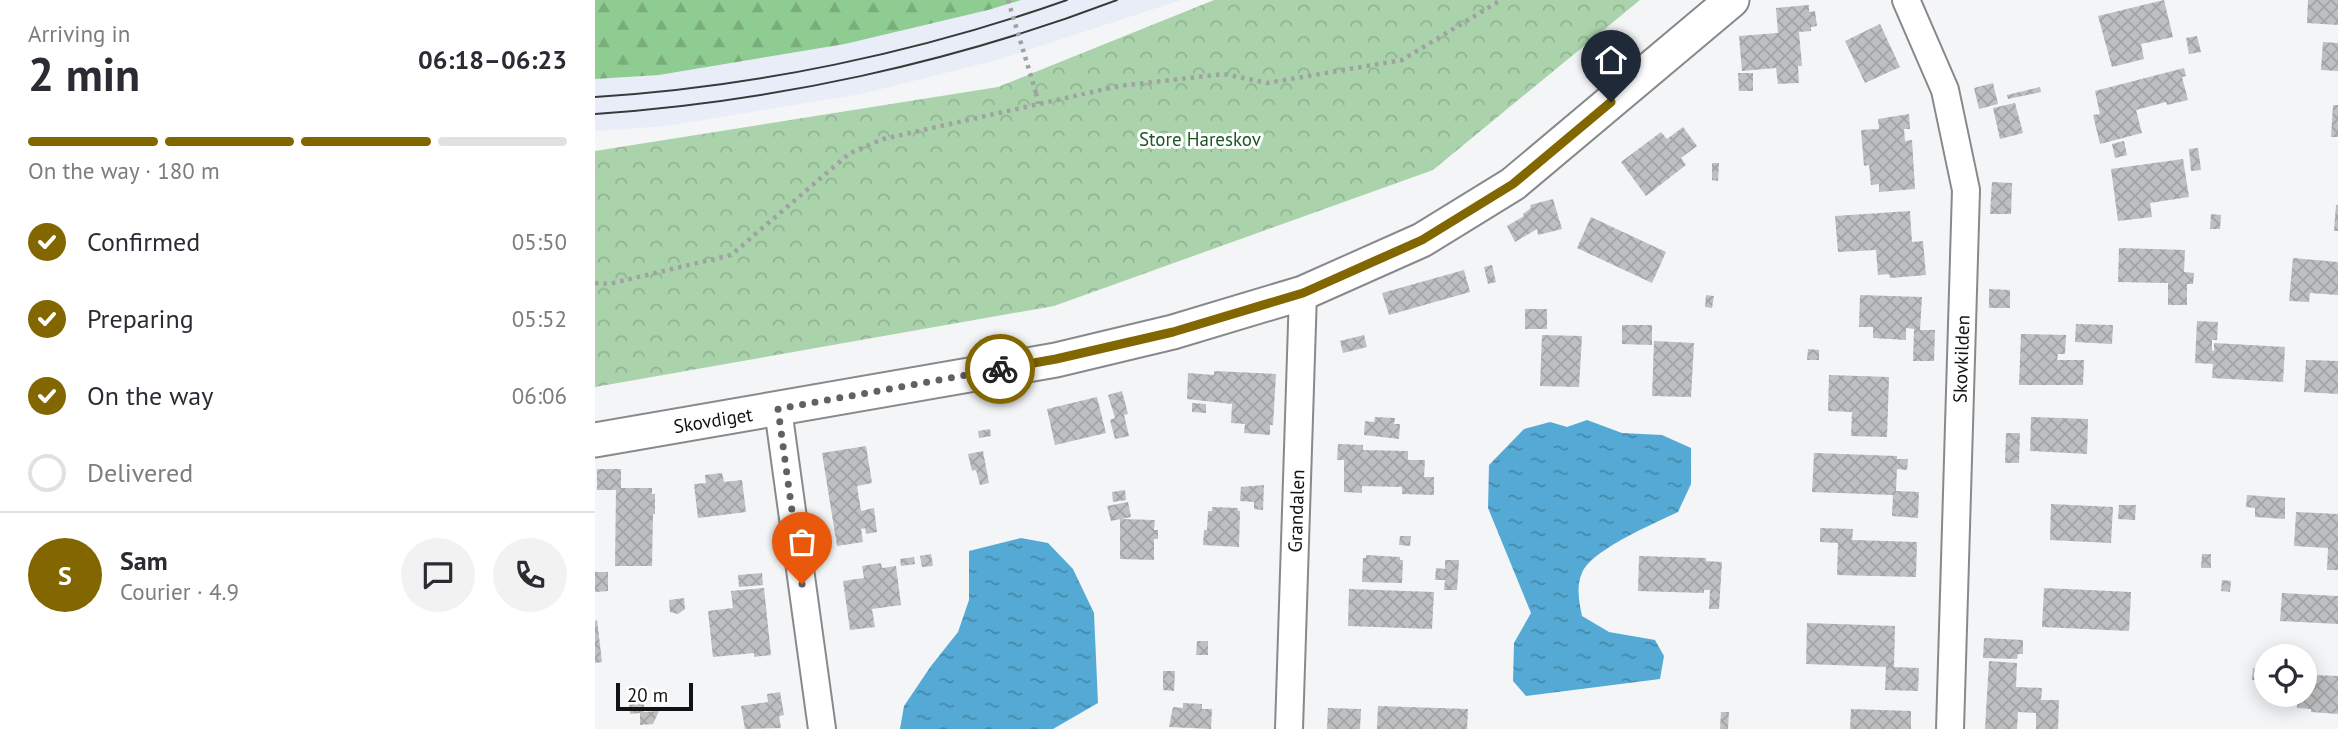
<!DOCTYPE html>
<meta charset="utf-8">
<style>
:root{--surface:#fff;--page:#f2f2f3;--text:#2b2b33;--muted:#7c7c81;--line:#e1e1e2;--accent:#826700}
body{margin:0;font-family:"PT Sans",sans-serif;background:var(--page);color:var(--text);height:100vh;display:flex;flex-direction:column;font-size:26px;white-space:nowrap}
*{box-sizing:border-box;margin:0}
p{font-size:23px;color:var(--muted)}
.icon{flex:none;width:38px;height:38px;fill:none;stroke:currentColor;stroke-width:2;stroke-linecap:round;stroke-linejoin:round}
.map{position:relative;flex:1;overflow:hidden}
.drawer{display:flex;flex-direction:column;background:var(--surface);width:595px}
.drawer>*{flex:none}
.controls{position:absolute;left:1659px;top:644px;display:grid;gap:14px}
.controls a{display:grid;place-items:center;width:63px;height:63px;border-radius:50%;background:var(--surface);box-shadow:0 4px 18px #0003;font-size:35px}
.scale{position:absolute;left:21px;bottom:18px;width:77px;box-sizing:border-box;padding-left:7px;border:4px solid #121213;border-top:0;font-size:19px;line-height:24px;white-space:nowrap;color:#121213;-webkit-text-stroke:5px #fff;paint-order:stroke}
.pin{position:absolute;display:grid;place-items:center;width:60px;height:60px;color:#fff;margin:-72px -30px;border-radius:50% 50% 50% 0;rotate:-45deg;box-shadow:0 0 7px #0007}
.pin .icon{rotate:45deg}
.courier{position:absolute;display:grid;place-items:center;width:70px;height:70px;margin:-35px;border:5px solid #826700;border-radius:50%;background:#fff;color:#222;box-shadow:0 2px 9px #0007}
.summary em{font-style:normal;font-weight:700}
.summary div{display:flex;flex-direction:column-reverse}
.summary{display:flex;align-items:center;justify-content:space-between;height:119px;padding:0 28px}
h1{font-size:46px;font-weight:700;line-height:52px}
.bar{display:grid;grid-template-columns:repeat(4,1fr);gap:10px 7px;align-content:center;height:84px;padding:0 28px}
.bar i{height:9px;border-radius:5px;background:var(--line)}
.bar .active{background:var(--accent)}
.bar p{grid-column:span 4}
.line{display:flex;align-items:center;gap:18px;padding:0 28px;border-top:2px solid var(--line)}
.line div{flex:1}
.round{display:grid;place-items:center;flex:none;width:74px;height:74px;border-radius:37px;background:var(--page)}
ol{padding:0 28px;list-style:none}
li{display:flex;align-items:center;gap:21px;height:77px}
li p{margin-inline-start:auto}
li .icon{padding:7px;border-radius:50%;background:var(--accent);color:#fff;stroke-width:4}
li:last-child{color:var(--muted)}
li i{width:38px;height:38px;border:4px solid var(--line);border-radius:50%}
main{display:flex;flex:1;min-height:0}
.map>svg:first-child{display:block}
.built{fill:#e9edf7}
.forest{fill:url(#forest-firs)}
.park{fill:url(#park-crowns)}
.water{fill:url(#water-ripples)}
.building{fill:url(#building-cross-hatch)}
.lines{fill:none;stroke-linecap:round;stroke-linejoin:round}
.minor-casing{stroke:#88898b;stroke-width:30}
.tertiary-casing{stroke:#88898b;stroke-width:37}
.path{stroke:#a0a1a2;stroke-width:4.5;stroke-dasharray:3.5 5;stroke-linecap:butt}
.minor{stroke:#fff;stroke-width:26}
.tertiary{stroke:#fff;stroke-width:33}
.tram{stroke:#39393a;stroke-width:2}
.path-bridge{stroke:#a0a1a2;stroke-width:4.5;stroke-dasharray:3.5 5;stroke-linecap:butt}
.done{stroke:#616163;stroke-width:7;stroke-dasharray:0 12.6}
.route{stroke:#826700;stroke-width:9}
.labels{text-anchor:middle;stroke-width:6;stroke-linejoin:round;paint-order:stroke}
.park-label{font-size:19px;fill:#195822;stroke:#fff}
.street-label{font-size:19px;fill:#121213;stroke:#fff}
</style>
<main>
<section class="drawer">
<div class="summary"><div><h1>2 min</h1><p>Arriving in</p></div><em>06:18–06:23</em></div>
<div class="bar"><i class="active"></i><i class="active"></i><i class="active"></i><i></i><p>On the way · 180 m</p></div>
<ol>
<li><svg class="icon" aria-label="check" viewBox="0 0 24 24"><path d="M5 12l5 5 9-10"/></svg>Confirmed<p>05:50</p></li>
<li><svg class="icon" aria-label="check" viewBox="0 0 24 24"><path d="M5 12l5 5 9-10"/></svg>Preparing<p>05:52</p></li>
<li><svg class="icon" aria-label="check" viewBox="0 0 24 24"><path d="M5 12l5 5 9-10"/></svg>On the way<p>06:06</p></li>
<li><i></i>Delivered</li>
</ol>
<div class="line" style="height:126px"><b class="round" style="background:var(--accent);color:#fff">S</b><div><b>Sam</b><p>Courier · 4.9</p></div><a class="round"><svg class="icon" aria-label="chat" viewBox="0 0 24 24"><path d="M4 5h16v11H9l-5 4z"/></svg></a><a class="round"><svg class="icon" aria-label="phone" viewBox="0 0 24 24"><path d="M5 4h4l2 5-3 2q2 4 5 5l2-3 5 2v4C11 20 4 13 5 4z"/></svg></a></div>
</section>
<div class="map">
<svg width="1743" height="729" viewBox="0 0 1743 729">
<defs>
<pattern id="forest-firs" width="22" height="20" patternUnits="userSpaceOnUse" patternTransform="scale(1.75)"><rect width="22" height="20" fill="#8ecc91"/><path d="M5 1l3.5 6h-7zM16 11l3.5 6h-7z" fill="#79ae7c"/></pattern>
<pattern id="park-crowns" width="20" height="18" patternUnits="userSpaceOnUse" patternTransform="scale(1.75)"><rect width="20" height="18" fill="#aad3ab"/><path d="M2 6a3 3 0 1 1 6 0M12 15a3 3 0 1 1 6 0" fill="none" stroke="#91b492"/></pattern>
<pattern id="water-ripples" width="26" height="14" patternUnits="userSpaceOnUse" patternTransform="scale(1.75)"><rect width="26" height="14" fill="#54aad4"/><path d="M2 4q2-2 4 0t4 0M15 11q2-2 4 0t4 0" fill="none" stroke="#4489ab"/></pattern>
<pattern id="building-cross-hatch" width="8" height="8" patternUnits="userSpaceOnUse" patternTransform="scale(1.75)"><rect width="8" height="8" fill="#bebfc1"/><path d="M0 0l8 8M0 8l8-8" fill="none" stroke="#a2a3a5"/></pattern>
</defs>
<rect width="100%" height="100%" fill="#f4f5f7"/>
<path class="built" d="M426,0H586L406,59L266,94L72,126L0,131V79L64,75L250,44L393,10Z"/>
<path class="forest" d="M0,0H426L393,10L250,44L64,75L0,79Z"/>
<path class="park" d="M619,0H1045L838,170L459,306L0,387V151L403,87Z"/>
<g class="water">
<path d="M992,420L1027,433L1067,435L1096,448V484L1083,512C1060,523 996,550 987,573C981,586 984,602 987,616L1014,632L1060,640L1069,656L1065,679L931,696L918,681L919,643L936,613L893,508L894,465L929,429L955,422L972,427Z"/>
<path d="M426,538L453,543L478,569L499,613L503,703L458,729H305L309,706L336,666L363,632L374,600V551Z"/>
</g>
<g class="building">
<path d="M1569,0L1578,37L1546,44L1549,59L1517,67L1503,16Z"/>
<path d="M1713,0H1743V25L1712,23Z"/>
<path d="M1214,5V12L1220,11L1222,26L1216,27V31L1204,32L1207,66H1203L1204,83L1183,84L1181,68L1147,71L1144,36L1183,33L1181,8Z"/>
<path d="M1285,24L1305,67L1270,83L1250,41Z"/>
<path d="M1602,36L1606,52L1594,54L1591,38Z"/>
<path d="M1728,42L1743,43V71L1726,70Z"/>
<path d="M1589,68L1591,76L1587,77L1593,100L1572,105L1571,102L1541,110L1547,133L1505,144L1498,115L1505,114L1500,91Z"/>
<path d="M1143,73H1158V91H1144Z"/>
<path d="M1398,83L1403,104L1384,109L1379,88Z"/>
<path d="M1445,87L1446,92L1413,99L1412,95Z"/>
<path d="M1420,103L1428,133L1405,139L1398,108Z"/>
<path d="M1738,105H1743V137H1736Z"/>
<path d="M1314,114L1315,129H1309L1310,141L1317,140L1320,189L1284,192V184L1276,185L1274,165L1269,166L1266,130L1284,129L1283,119Z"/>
<path d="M1088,127L1102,146L1086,158L1091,165L1051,196L1026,162L1066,132L1072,139Z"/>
<path d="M1529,141L1532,155L1520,158L1517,144Z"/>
<path d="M1603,148L1606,170L1596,171L1594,149Z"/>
<path d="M1588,159L1594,197L1555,203L1557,217L1523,221L1516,169Z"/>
<path d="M1117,163H1124L1123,181L1117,180Z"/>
<path d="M1397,182L1417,183L1416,214H1395Z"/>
<path d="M958,199L967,229L943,235L942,229L920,242L912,226L929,216L928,214L936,208L935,205Z"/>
<path d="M1741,205H1743V231H1739Z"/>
<path d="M1315,211L1317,242L1328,241L1331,275L1295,278L1294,274L1283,275L1281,250L1243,252L1240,216Z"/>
<path d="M1616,214L1626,215L1625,229H1615Z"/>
<path d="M996,217L1071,252L1057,283L982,248Z"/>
<path d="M1524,248L1590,250L1589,272L1599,273L1598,284H1592V305H1573V283L1523,282Z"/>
<path d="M1698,258L1743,262V295L1715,293L1714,302L1694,301Z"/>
<path d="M897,265L901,282L893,284L889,267Z"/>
<path d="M869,270L875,292L794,315L787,293Z"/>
<path d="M1394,289L1415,290V308H1394Z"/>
<path d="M1111,295L1119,296L1117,308L1110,307Z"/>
<path d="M1265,295L1327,297L1325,330H1340L1339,361H1318L1319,329L1311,328V340L1278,338V327H1264Z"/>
<rect x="930" y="309" width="22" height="20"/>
<path d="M1602,321L1623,322L1622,340H1617V351H1619V343L1690,347L1688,382L1617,378L1618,364L1600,363Z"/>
<path d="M1481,324L1518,325L1517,344L1480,342Z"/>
<path d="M1027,325H1057V345L1027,344Z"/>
<path d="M1426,334L1471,335L1470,354H1463L1462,360H1489L1488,385H1424Z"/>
<path d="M769,335L772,347L748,353L745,341Z"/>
<path d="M947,335L987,336L984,387L945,386Z"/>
<path d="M1059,341L1099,343L1096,397L1057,396Z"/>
<path d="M1213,349L1224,350V360H1212Z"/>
<path d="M1711,360L1743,361V394L1709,392Z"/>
<path d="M619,371L681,374L678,425H675V435L649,433L650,424L636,423L637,404L592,399L593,373L619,375Z"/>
<path d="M1234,375L1294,377L1292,437L1256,436L1257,412L1233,411Z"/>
<path d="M527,391L533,414L529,415L534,436L520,439L515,420L520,418L513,395Z"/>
<path d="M502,397L511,433L460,445L452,409Z"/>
<path d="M597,403L611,404V413L597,412Z"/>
<path d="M780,417L800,418L799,424H805L804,439L769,435L770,421L779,422Z"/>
<path d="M1436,417L1493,419L1492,454L1435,451Z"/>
<path d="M395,429L396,436L384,438L383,431Z"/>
<path d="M1411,433H1425L1424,463H1410Z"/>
<path d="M743,444L768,445V450L813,451V460H830L829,477H839V495L807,494V487L767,486V493L749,492V460H742Z"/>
<path d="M271,446L277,483L262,486L266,511L279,508L282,532L271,534L270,528L266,529L268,542L242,546L227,453Z"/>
<path d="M388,451L394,483L385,485L381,470L377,471L373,454Z"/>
<path d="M1219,453L1302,456V459H1313L1312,470L1302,469L1301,491L1324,492L1323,518L1297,516L1298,495L1217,492Z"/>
<path d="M2,469H26V488H57V494H60V514H58L57,566H20L21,490H2Z"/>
<path d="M127,473L129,482L147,480L151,512L103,518L99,484L111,483L110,475Z"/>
<path d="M669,485L668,510L659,509V502L645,501L646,487Z"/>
<path d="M530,490L531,500L518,502L517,492Z"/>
<path d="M1652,495L1690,498V519L1660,517V508L1651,507Z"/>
<path d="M533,502L536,517L516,521L512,506Z"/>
<path d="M1456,504L1518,507L1516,543L1455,540Z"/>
<path d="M1524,505H1541L1540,520L1523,519Z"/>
<path d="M617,507L643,508V511H645L644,547L608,545L609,530H612L613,511H617Z"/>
<path d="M1701,512L1743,514V570H1732L1733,548L1699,546Z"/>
<path d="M525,519L560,520L559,530H563V539H559V560L525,559Z"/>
<path d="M1225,528L1258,529L1257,540L1322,542L1321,577L1242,575L1243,543L1225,542Z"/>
<path d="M805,536H816L815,546L804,545Z"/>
<path d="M336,554L338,566L327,567L325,556Z"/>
<path d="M1607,554H1616V568H1606Z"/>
<path d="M771,555L805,557V560H808L807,583L767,582L768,558H771Z"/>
<path d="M1044,556L1111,558V561L1127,562L1124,609H1114L1115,590H1109V593L1043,591Z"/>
<path d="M319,557L320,564L306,566L305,559Z"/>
<path d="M850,560H864L862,590H849L850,580H840L841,568L850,569Z"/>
<path d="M286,563L287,568L301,566L306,605L277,609L280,627L255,630L248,581L269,578L267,566Z"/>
<path d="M0,572H13V591L0,592Z"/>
<path d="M167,573L168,585L144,587L143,575Z"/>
<path d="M1627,580L1636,581L1635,592L1626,591Z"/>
<path d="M169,588L176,655L159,657V653L118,657L113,611L138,608L136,591Z"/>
<path d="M1449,588L1536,592L1534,631L1447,627Z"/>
<path d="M754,589L839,592L837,629L753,626Z"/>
<path d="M1687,593L1743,596V624L1685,621Z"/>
<path d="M89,598L90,609L83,614L75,612L74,600Z"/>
<path d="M2,620L7,662L0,663V621Z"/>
<path d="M1212,623L1300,626L1299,667L1324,668L1323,691L1290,690L1291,667L1211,664Z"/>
<path d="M1389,638L1428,640V654H1423L1422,659L1388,658Z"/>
<path d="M602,641H613V655H601Z"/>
<path d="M1394,661L1422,663L1421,687L1447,688L1446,700H1464L1463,729H1441V713L1423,712L1422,729H1390Z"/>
<path d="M1710,663H1718V675L1743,676V714L1716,712V709L1702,708V695H1710Z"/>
<path d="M1658,668L1671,669V680H1657Z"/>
<path d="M568,671H580L579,691L568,690Z"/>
<path d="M185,692L189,715L184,716L186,728L150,729L146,706L173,702L172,694Z"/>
<path d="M49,703V712L64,711L58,724L45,725V713L35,714L34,704Z"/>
<path d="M588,703L607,704V709H617L616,729L574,727L578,707L588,708Z"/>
<path d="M783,706L873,709L872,729H782Z"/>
<path d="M733,708L766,709L765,729H732Z"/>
<path d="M1256,709L1316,711V729H1255Z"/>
<path d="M1126,712H1134L1133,729H1125Z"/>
</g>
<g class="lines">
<g class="minor-casing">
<g id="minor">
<path d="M1311,0L1350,90L1371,190L1355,729"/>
<path d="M183,409L227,729"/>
<path d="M694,729L708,293"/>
</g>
</g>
<g class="tertiary-casing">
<path id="tertiary" d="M0,440L461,360L578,332L708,293L827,240L918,184L1137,0"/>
</g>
<g class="path">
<path d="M441,93L443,104"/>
<path d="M0,283L14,284L136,255L255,153L288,139L524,86L629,74L672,83L807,60L906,0"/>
</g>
<use href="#minor" class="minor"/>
<use href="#tertiary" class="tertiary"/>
<g class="tram">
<path d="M0,97C160,87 322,53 472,0"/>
<path d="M0,114C177,102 357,63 522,0"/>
</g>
<path class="path-bridge" d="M413,0L441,93"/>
</g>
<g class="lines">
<path class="done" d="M207,584L183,409L405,369"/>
<path class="route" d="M405,369L461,359L578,332L708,293L827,240L918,184L1016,102"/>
</g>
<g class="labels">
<g class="park-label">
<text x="605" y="146">Store Hareskov</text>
</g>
<g class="street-label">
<text transform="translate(1366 359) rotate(-88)" y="7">Skovkilden</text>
<text transform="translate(118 420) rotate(-9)" y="7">Skovdiget</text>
<text transform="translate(701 511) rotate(-88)" y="7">Grandalen</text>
</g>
</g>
</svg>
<div class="controls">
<a><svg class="icon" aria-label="locate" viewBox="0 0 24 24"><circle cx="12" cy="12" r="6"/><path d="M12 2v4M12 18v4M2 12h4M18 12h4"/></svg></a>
</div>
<div class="scale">20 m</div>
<div class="pin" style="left:207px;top:584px;background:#ea580c"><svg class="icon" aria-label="bag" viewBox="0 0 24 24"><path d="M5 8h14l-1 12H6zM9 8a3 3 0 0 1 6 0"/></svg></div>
<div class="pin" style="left:1016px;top:102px;background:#1f2937"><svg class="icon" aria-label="home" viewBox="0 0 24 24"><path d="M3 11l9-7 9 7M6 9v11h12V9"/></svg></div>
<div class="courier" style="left:405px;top:369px"><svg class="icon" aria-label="bike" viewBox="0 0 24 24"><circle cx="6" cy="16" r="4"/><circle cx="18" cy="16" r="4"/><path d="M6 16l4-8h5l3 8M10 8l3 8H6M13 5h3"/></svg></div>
</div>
</main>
